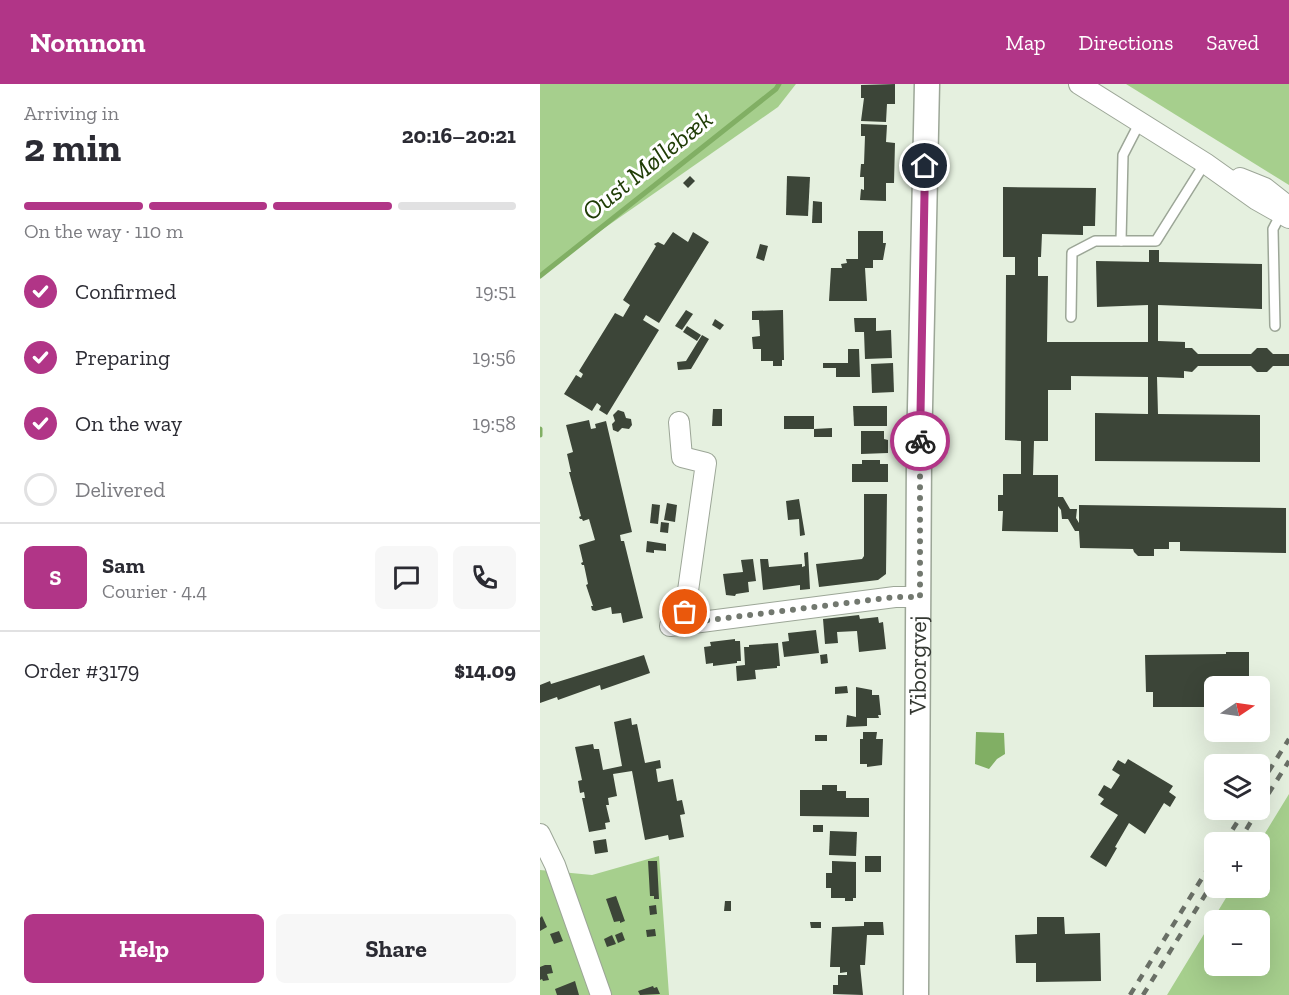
<!DOCTYPE html>
<meta charset="utf-8">
<style>
:root{--surface:#fff;--page:#f7f7f7;--text:#2b2b33;--muted:#7c7c81;--line:#e1e1e2;--accent:#b13587}
body{margin:0;font-family:"Zilla Slab",serif;background:var(--page);color:var(--text);height:100vh;display:flex;flex-direction:column;font-size:22px;white-space:nowrap}
*{box-sizing:border-box;margin:0}
p{font-size:20px;color:var(--muted)}
.icon{flex:none;width:33px;height:33px;fill:none;stroke:currentColor;stroke-width:2;stroke-linecap:round;stroke-linejoin:round}
.map{position:relative;flex:1;overflow:hidden}
.panel{display:flex;flex-direction:column;background:var(--surface);width:540px}
.panel>*{flex:none}
.needle{width:39px;rotate:77deg}
.fabs{position:absolute;left:664px;top:592px;display:grid;gap:12px}
.fabs a{display:grid;place-items:center;width:66px;height:66px;border-radius:9px;background:var(--surface);box-shadow:0 6px 24px #0002;font-size:30px}
.pin{position:absolute;display:grid;place-items:center;width:51px;height:51px;color:#fff;margin:-26px;border:3px solid #fff;border-radius:50%;box-shadow:0 2px 6px #0007}
.courier{position:absolute;display:grid;place-items:center;width:60px;height:60px;margin:-30px;border:4px solid #b13587;border-radius:50%;background:#fff;color:#222;box-shadow:0 2px 8px #0007}
.overview em{font-style:normal;font-weight:800}
.overview div{display:flex;flex-direction:column-reverse}
.overview{display:flex;align-items:center;justify-content:space-between;height:102px;padding:0 24px}
h1{font-size:39px;font-weight:800;line-height:45px}
.bar{display:grid;grid-template-columns:repeat(4,1fr);gap:9px 6px;align-content:center;height:72px;padding:0 24px}
.bar i{height:8px;border-radius:4px;background:var(--line)}
.bar .active{background:var(--accent)}
.bar p{grid-column:span 4}
.line{display:flex;align-items:center;gap:15px;padding:0 24px;border-top:2px solid var(--line)}
.line div{flex:1}
.round{display:grid;place-items:center;flex:none;width:63px;height:63px;border-radius:9px;background:var(--page)}
ol{padding:0 24px;list-style:none}
li{display:flex;align-items:center;gap:18px;height:66px}
li p{margin-inline-start:auto}
li .icon{padding:6px;border-radius:50%;background:var(--accent);color:#fff;stroke-width:4}
li:last-child{color:var(--muted)}
li i{width:33px;height:33px;border:3px solid var(--line);border-radius:50%}
.button{display:flex;gap:12px;margin-top:auto;padding:12px 24px}
.button a{flex:1;height:69px;border-radius:9px;background:var(--accent);color:#fff;font-size:24px;font-weight:800;line-height:69px;text-align:center}
.button a+a{background:var(--page);color:var(--text)}
header{display:flex;align-items:center;gap:36px;box-sizing:border-box;height:84px;padding:0 30px;background:var(--accent);color:#fff}
header strong{font-size:28px}
nav{display:flex;gap:33px;margin-inline-start:auto;font-size:21px}
main{display:flex;flex:1;min-height:0}
.map>svg:first-child{display:block}
.green{fill:#a6cf8d;fill-rule:evenodd}
.water{fill:#81af64}
.lines{fill:none;stroke-linecap:round;stroke-linejoin:round}
.stream{stroke:#81af64;stroke-width:5}
.building{fill:#3c4538}
.service-casing{stroke:#9ca697;stroke-width:12}
.minor-casing{stroke:#9ca697;stroke-width:22}
.tertiary-casing{stroke:#9ca697;stroke-width:27}
.service{stroke:#fff;stroke-width:9}
.minor{stroke:#fff;stroke-width:20}
.tertiary{stroke:#fff;stroke-width:24}
.rail{stroke:#696f66;stroke-width:4.5;stroke-dasharray:8 8;stroke-linecap:butt}
.done{stroke:#72786f;stroke-width:6;stroke-dasharray:0 10.8}
.route{stroke:#b13587;stroke-width:8}
.labels{text-anchor:middle;stroke-width:6;stroke-linejoin:round;paint-order:stroke}
.street-label{font-size:24px;fill:#343832;stroke:#fff}
.water-label{font-size:26px;font-style:italic;fill:#203d06;stroke:#fff}
</style>
<header>
<strong>Nomnom</strong>
<nav><a>Map</a><a>Directions</a><a>Saved</a></nav>
</header>
<main>
<section class="panel">
<div class="overview"><div><h1>2 min</h1><p>Arriving in</p></div><em>20:16–20:21</em></div>
<div class="bar"><i class="active"></i><i class="active"></i><i class="active"></i><i></i><p>On the way · 110 m</p></div>
<ol>
<li><svg class="icon" aria-label="check" viewBox="0 0 24 24"><path d="M5 12l5 5 9-10"/></svg>Confirmed<p>19:51</p></li>
<li><svg class="icon" aria-label="check" viewBox="0 0 24 24"><path d="M5 12l5 5 9-10"/></svg>Preparing<p>19:56</p></li>
<li><svg class="icon" aria-label="check" viewBox="0 0 24 24"><path d="M5 12l5 5 9-10"/></svg>On the way<p>19:58</p></li>
<li><i></i>Delivered</li>
</ol>
<div class="line" style="height:108px"><b class="round" style="background:var(--accent);color:#fff">S</b><div><b>Sam</b><p>Courier · 4.4</p></div><a class="round"><svg class="icon" aria-label="chat" viewBox="0 0 24 24"><path d="M4 5h16v11H9l-5 4z"/></svg></a><a class="round"><svg class="icon" aria-label="phone" viewBox="0 0 24 24"><path d="M5 4h4l2 5-3 2q2 4 5 5l2-3 5 2v4C11 20 4 13 5 4z"/></svg></a></div>
<div class="line" style="height:78px"><div>Order #3179</div><b>$14.09</b></div>
<div class="button"><a>Help</a><a>Share</a></div>
</section>
<div class="map">
<svg width="749" height="911" viewBox="0 0 749 911">
<rect width="100%" height="100%" fill="#e5f0df"/>
<g class="green">
<path d="M0,0H256L238,23L0,189Z"/>
<path d="M586,0H749V101Z"/>
<path d="M749,710V911H627L692,804H720L719,759ZM675,837H720V882H675Z"/>
<path d="M119,772L129,911H0V786L52,791Z"/>
</g>
<path class="water" d="M436,648L464,649L465,670L457,675L449,685L435,680Z"/>
<g class="lines">
<g class="stream">
<path d="M0,192L236,5L239,0"/>
<path d="M0,345V351"/>
</g>
</g>
<g class="building">
<path d="M355,0V20H347L346,38L321,37L324,14H321V1Z"/>
<path d="M321,40L347,41L346,58L355,59L354,99H346V117L320,116L321,105L324,106V93H320L321,80H324L325,52H321Z"/>
<path d="M150,92L155,97L148,104L143,99Z"/>
<path d="M247,92L270,93L268,132L246,131Z"/>
<path d="M463,103L556,104L555,142H543V151L502,150L501,173H498V192H508L507,258H608V221L557,223L556,177L609,178V166H619V178L722,180V225L618,221V257L645,258V264H652L658,270H711L717,264H727L733,270H749V282H733L727,288H717L711,282H658L652,288L644,287V294L617,293L618,330L720,331V378L555,377V329L608,330V293L531,292V306H508V357H494L493,391H518V413H523L530,425H537L536,434L539,439V421L746,424V469L640,467V458H629V465H614V472H598L594,468L593,465L540,464L539,447H535L528,435H522L521,426L518,422V448L462,447L463,427H458V411H463V390H481V357L465,356L466,191H475V173H463Z"/>
<path d="M273,117L282,118V139H272Z"/>
<path d="M318,147H343V159H346L343,176H333V184H325L327,217H289L291,184H302L301,180L307,179L306,175H318Z"/>
<path d="M133,148L148,158L153,148L169,158L119,239L106,231L103,236L119,246L67,331L59,326L61,322L57,319L52,327L24,310L36,291L41,294L43,290L39,287L75,229L83,233L90,221L83,216L116,162L114,160L118,158L124,161Z"/>
<path d="M220,160L228,162L224,177L216,174Z"/>
<path d="M146,226L153,230L142,246L135,242Z"/>
<path d="M243,226L244,276H242V282H233V277H221V265H213L212,253L220,252L219,236H212V227Z"/>
<path d="M314,234H336V247L351,246L352,274L325,275L324,248H315Z"/>
<path d="M175,235L184,241L180,246L172,241Z"/>
<path d="M147,242L161,251L157,257L143,248Z"/>
<path d="M162,251L169,255L151,285L138,286L137,278L146,277Z"/>
<path d="M308,265H319L320,293H296V284H283V279H308Z"/>
<path d="M353,279L354,308L332,309L331,280Z"/>
<path d="M313,322H347V342H314Z"/>
<path d="M173,325H182V342H172Z"/>
<path d="M78,326L84,328L86,334L91,335L92,341L89,345L82,344L78,348L73,346L72,340L75,337L73,331Z"/>
<rect x="244" y="332" width="30" height="13"/>
<path d="M49,336L51,345L56,344L55,340L66,337L92,448L80,451L81,457H84L103,534L83,539L81,529L72,530L71,523L55,527L52,526L51,522H53L46,501L48,500L44,481H42L41,479L43,478L39,461L55,456L49,435L43,437L42,435H40L39,433L41,432L29,388H31L27,370L33,368L26,341Z"/>
<path d="M292,344V353H274V345Z"/>
<path d="M321,347H344V355L348,356V369L321,370Z"/>
<path d="M322,376H340V380H348V398H312V380H322Z"/>
<path d="M324,410H347L346,490L338,496L279,503L276,480L322,475L324,472Z"/>
<path d="M259,415L265,451L260,452L259,435L248,436L246,417Z"/>
<path d="M127,419L137,421L135,438L124,436Z"/>
<path d="M112,420L120,421L118,440L110,439Z"/>
<path d="M121,438L129,439L128,449L120,448Z"/>
<path d="M107,457L126,460V467L114,466V469L106,468Z"/>
<path d="M268,468L270,505L260,506V501L223,506L220,475H228L229,483L262,480V483L265,482L264,469Z"/>
<path d="M213,475L216,497L208,498L209,508L196,510L195,512L186,511L183,490L203,488L201,476Z"/>
<path d="M319,531L320,535L338,533L339,539L343,538L346,565L319,568L317,547L297,548L298,559L285,560L283,535Z"/>
<path d="M276,546L279,569L244,573L242,558L249,557L248,549Z"/>
<path d="M195,555V557H200L201,577H197V579L173,582V579L166,580L164,563L171,562L170,558Z"/>
<path d="M238,559L240,582H237V584L215,586L216,595L197,597L196,582L205,581L204,563H209V561Z"/>
<path d="M686,568H709V603H675V623H613V608H606L605,571L686,570Z"/>
<path d="M287,570L288,579L281,580L280,571Z"/>
<path d="M104,571L110,589L61,606L60,601L18,616L17,613L0,619V601L10,597L11,600Z"/>
<path d="M307,602L308,609L295,610V603Z"/>
<path d="M316,603L332,606V611H339L341,631H338L339,634H327V642L306,643L307,631L316,633Z"/>
<path d="M91,634L92,641L97,640L105,679L120,676L121,684L116,685L118,698L133,695L137,717L142,716L145,730L140,731L144,753L129,756L128,751L105,756L92,687L73,690L77,712L68,714L69,721H66L70,738L65,739L66,745L49,748L42,714H45L44,708L40,709L38,697L42,696L35,663L53,660L54,665H59L63,686L82,682L74,638Z"/>
<path d="M323,648H337L336,655H343L342,681L327,683V680H320V655H323Z"/>
<rect x="275" y="651" width="12" height="6"/>
<path d="M588,675L633,702L629,708L636,713L630,723L624,719L605,750L589,739L575,763L577,764L566,783L550,773L578,731L560,720L564,715L558,711L564,701L571,705L580,691L572,686L578,676L585,680Z"/>
<path d="M282,701H297V707H306V714H329V733L260,732V706H282Z"/>
<rect x="273" y="741" width="10" height="7"/>
<path d="M290,747L317,748L316,772L289,771Z"/>
<path d="M66,755L68,768L55,770L53,757Z"/>
<rect x="325" y="772" width="16" height="16"/>
<path d="M108,777H117L119,815H114V812H110Z"/>
<path d="M292,777L316,778V814H313V817H305V814H291V804H286V789H292Z"/>
<path d="M76,812L85,837L80,839V837L74,838L66,815Z"/>
<path d="M185,817H191V827H184Z"/>
<path d="M116,821L117,830L110,831L109,822Z"/>
<path d="M2,832L7,843L0,847V834Z"/>
<path d="M497,833H524L525,850L560,849L561,897L496,898V879H476L475,851L497,850Z"/>
<path d="M270,838H281V844H271Z"/>
<path d="M324,838H343L344,851H327L325,881H320L323,911L293,910V901H298V891H307V888L300,889V883H290L292,843L324,842Z"/>
<path d="M115,845L116,852L107,853L106,846Z"/>
<path d="M19,847L23,857L14,860L10,850Z"/>
<path d="M82,848L85,856L78,859L75,851Z"/>
<path d="M72,851L76,860L67,863L64,855Z"/>
<path d="M5,881H11L13,889L7,890L9,896L3,897L2,895L0,896V883Z"/>
<path d="M35,897L39,911H17L15,905Z"/>
<path d="M113,902L114,904L117,903L120,910L100,911L98,907Z"/>
</g>
<g class="lines">
<g class="service-casing">
<g id="service">
<path d="M581,157L583,71L600,38"/>
<path d="M531,233L532,169L555,157H616L665,79"/>
<path d="M735,242L733,145L742,128"/>
</g>
</g>
<g class="minor-casing">
<g id="minor">
<path d="M539,0L665,79L717,116L749,134"/>
<path d="M700,94L725,104L749,123"/>
<path d="M139,338L142,373L166,379L145,528L146,539"/>
<path d="M130,542L355,513H380"/>
<path d="M0,750L15,781L61,911"/>
</g>
</g>
<g class="tertiary-casing">
<g id="tertiary">
<path id="s1" d="M376,911L379,370L387,0"/>
</g>
</g>
<use href="#service" class="service"/>
<use href="#minor" class="minor"/>
<use href="#tertiary" class="tertiary"/>
<g class="rail">
<path d="M720,701L749,655"/>
<path d="M720,723L749,677"/>
<path d="M684,759L705,726"/>
<path d="M698,759L718,726"/>
<path d="M590,911L675,773"/>
<path d="M603,911L675,795"/>
</g>
</g>
<g class="lines">
<path class="done" d="M145,528L146,539L355,513H380V357"/>
<path class="route" d="M380,357L385,82"/>
</g>
<g class="labels">
<g class="street-label">
<text dy="8" stroke="none"><textPath href="#s1" startOffset="330">Viborgvej</textPath></text>
</g>
<g class="water-label">
<text transform="translate(107 81) rotate(-39)" y="9">Oust Møllebæk</text>
</g>
</g>
</svg>
<div class="fabs">
<a><svg class="needle" viewBox="-14 -14 28 28"><path d="M0-13l5 13h-10z" fill="#e53935"/><path d="M0 13l5-13h-10z" fill="#7c7c81"/></svg></a>
<a><svg class="icon" aria-label="layers" viewBox="0 0 24 24"><path d="M12 4l9 5-9 5-9-5zM3 14l9 5 9-5"/></svg></a>
<a>+</a>
<a>−</a>
</div>
<div class="pin" style="left:145px;top:528px;background:#ea580c"><svg class="icon" aria-label="bag" viewBox="0 0 24 24"><path d="M5 8h14l-1 12H6zM9 8a3 3 0 0 1 6 0"/></svg></div>
<div class="pin" style="left:385px;top:82px;background:#1f2937"><svg class="icon" aria-label="home" viewBox="0 0 24 24"><path d="M3 11l9-7 9 7M6 9v11h12V9"/></svg></div>
<div class="courier" style="left:380px;top:357px"><svg class="icon" aria-label="bike" viewBox="0 0 24 24"><circle cx="6" cy="16" r="4"/><circle cx="18" cy="16" r="4"/><path d="M6 16l4-8h5l3 8M10 8l3 8H6M13 5h3"/></svg></div>
</div>
</main>
